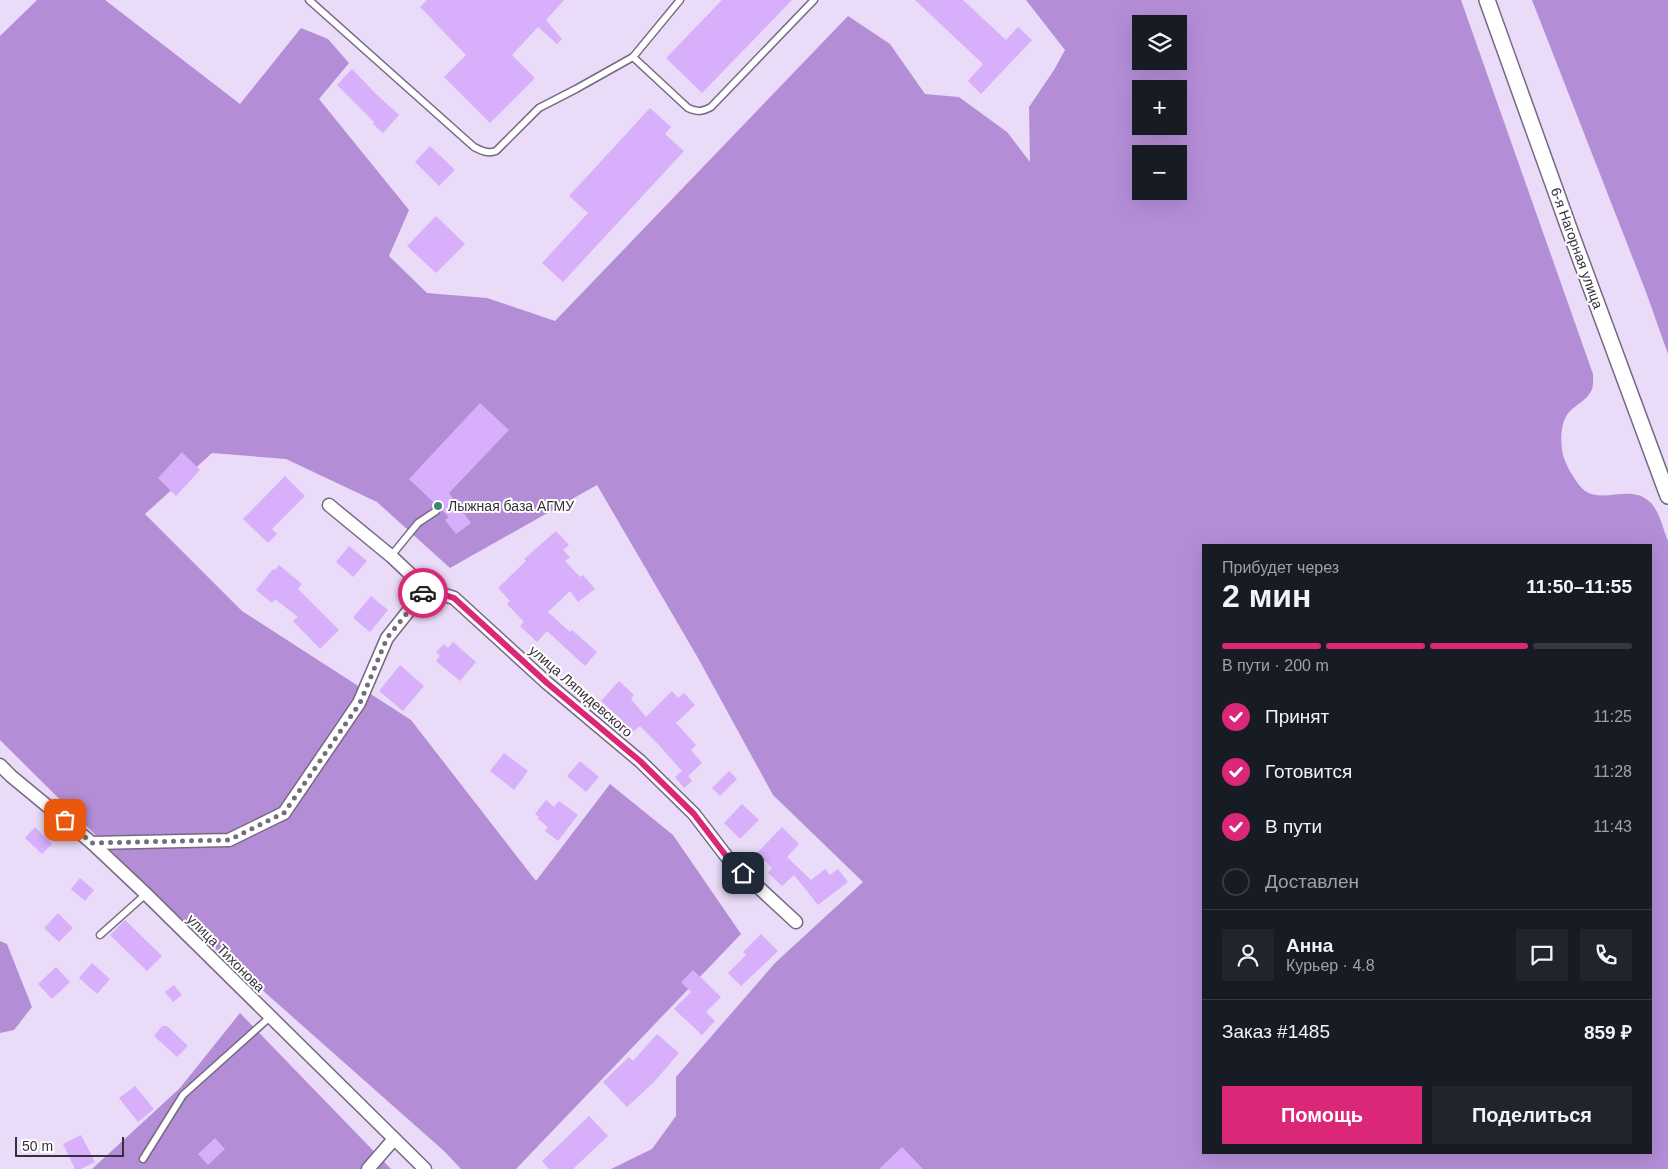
<!DOCTYPE html>
<html lang="ru">
<meta charset="utf-8">
<style>
:root{--surface:#171b24;--page:#20242c;--text:#f1f3f6;--muted:#9ea1a6;--line:#363941;--accent:#db2777}
body{margin:0;font-family:Helvetica,sans-serif;background:var(--page);color:var(--text);height:100vh;display:flex;flex-direction:column;font-size:19px;white-space:nowrap}
*{box-sizing:border-box;margin:0}
p{font-size:16px;color:var(--muted)}
.icon{flex:none;width:28px;height:28px;fill:none;stroke:currentColor;stroke-width:2;stroke-linecap:round;stroke-linejoin:round}
.map{position:relative;flex:1;overflow:hidden}
.details{position:absolute;left:1202px;top:544px;width:450px;height:610px;display:flex;flex-direction:column;background:var(--surface);border-radius:0px;box-shadow:0 5px 20px #0002}
.details>*{flex:none}
.controls{position:absolute;left:1132px;top:15px;display:grid;gap:10px}
.controls a{display:grid;place-items:center;width:55px;height:55px;border-radius:0px;background:var(--surface);box-shadow:0 5px 20px #0002;font-size:25px}
.scale{position:absolute;left:15px;bottom:12px;width:109px;box-sizing:border-box;padding-left:5px;border:2px solid #36303b;border-top:0;font-size:14px;line-height:18px;white-space:nowrap;color:#36303b;-webkit-text-stroke:4px #fff;paint-order:stroke}
.pin{position:absolute;display:grid;place-items:center;width:42px;height:42px;color:#fff;margin:-21px;border-radius:10px;box-shadow:0 2px 8px #0006}
.courier{position:absolute;display:grid;place-items:center;width:50px;height:50px;margin:-25px;border:4px solid #db2777;border-radius:50%;background:#fff;color:#222;box-shadow:0 1px 6px #0007}
.head em{font-style:normal;font-weight:600}
.head div{display:flex;flex-direction:column-reverse}
.head{display:flex;align-items:center;justify-content:space-between;height:85px;padding:0 20px}
h1{font-size:32px;font-weight:600;line-height:38px}
.bar{display:grid;grid-template-columns:repeat(4,1fr);gap:8px 5px;align-content:center;height:60px;padding:0 20px}
.bar i{height:6px;border-radius:4px;background:var(--line)}
.bar .active{background:var(--accent)}
.bar p{grid-column:span 4}
.line{display:flex;align-items:center;gap:12px;padding:0 20px;border-top:1px solid var(--line)}
.line div{flex:1}
.round{display:grid;place-items:center;flex:none;width:52px;height:52px;border-radius:0px;background:var(--page)}
ol{padding:0 20px;list-style:none}
li{display:flex;align-items:center;gap:15px;height:55px}
li p{margin-inline-start:auto}
li .icon{padding:5px;border-radius:50%;background:var(--accent);color:#fff;stroke-width:4}
li:last-child{color:var(--muted)}
li i{width:28px;height:28px;border:2px solid var(--line);border-radius:50%}
.button{display:flex;gap:10px;margin-top:auto;padding:10px 20px}
.button a{flex:1;height:58px;border-radius:0px;background:var(--accent);color:#fff;font-size:20px;font-weight:600;line-height:58px;text-align:center}
.button a+a{background:var(--page);color:var(--text)}
.map>svg:first-child{display:block}
.forest{fill:#b48dd7;fill-rule:evenodd}
.building{fill:#d7affb}
.lines{fill:none;stroke-linecap:round;stroke-linejoin:round}
.service-casing{stroke:#766983;stroke-width:9}
.minor-casing{stroke:#766983;stroke-width:15}
.tertiary-casing{stroke:#766983;stroke-width:18}
.service{stroke:#fff;stroke-width:6}
.minor{stroke:#fff;stroke-width:12}
.tertiary{stroke:#fff;stroke-width:15}
.done{stroke:#756c7d;stroke-width:5;stroke-dasharray:0 9}
.route{stroke:#db2777;stroke-width:6}
.poi-dot{fill:#438473;stroke:#fff;stroke-width:2}
.labels{text-anchor:middle;stroke-width:4;stroke-linejoin:round;paint-order:stroke}
.street-label{font-size:14px;fill:#36303b;stroke:#fff}
.poi-label{font-size:14px;fill:#36303b;stroke:#fff;text-anchor:start}
</style>
<div class="map">
<svg width="1668" height="1169" viewBox="0 0 1668 1169">
<rect width="100%" height="100%" fill="#eadbf8"/>
<g class="forest">
<path d="M37,0H105L240,104L301,28L328,39L349,63L319,99L409,210L389,256L427,293L487,298L555,321L848,16L890,44L925,94L959,97L1007,132L1030,162L1029,107L1054,70L1065,50L1026,0H1461L1593,374C1593,380 1594,388 1590,393C1586,400 1576,405 1570,411C1560,421 1560,442 1563,455C1565,462 1569,470 1573,476C1576,481 1580,487 1585,491C1605,504 1631,483 1651,503C1660,513 1663,529 1668,541V1169H611L652,1149L676,1116V1077L775,963L863,882L773,795L698,658L597,485L450,568L377,502L286,459L212,453L145,514L242,611L411,720L536,881L610,784L673,835L741,934L516,1169H461L444,1151L164,903L0,740V36ZM1141,24H1179V61H1141ZM1141,89H1179V126H1141ZM1141,154H1179V191H1141ZM1204,545H1651V1152H1204Z"/>
<path d="M1532,0H1668V354L1646,292Z"/>
<path d="M0,941L7,944L32,1007L14,1030L0,1033Z"/>
<path d="M240,1013L391,1169H92L180,1088Z"/>
</g>
<g class="building">
<path d="M427,0H564L546,20L562,39L557,44L538,27L512,55L535,78L490,123L444,77L466,55L434,22V21L420,7Z"/>
<path d="M722,0H792L702,93L666,58Z"/>
<path d="M915,0H963L1006,40L1018,27L1032,40L981,94L968,81L983,64Z"/>
<path d="M352,69L376,94L399,115L383,133L373,124L374,122L337,85Z"/>
<path d="M650,108L671,127L665,134L684,151L563,282L542,263L588,213L569,196Z"/>
<path d="M430,146L455,170L439,186L415,162Z"/>
<path d="M436,216L465,244L436,273L407,246Z"/>
<path d="M480,403L509,430L449,493L471,523L456,534L445,520L449,517L409,479Z"/>
<path d="M182,452L200,470L176,496L158,478Z"/>
<path d="M285,476L305,496L272,529L277,534L268,543L243,519Z"/>
<path d="M556,531L569,545L563,550L570,557L565,561L580,577L583,575L595,589L578,602L570,591L548,612L570,632L572,630L597,652L585,666L547,631L537,642L520,626L524,622L507,604L510,601L498,588L526,561L524,559Z"/>
<path d="M349,546L367,561L353,577L336,562Z"/>
<path d="M279,565L302,584L298,589L339,630L320,649L293,621L298,617L275,599L272,603L256,590L273,569L275,570Z"/>
<path d="M371,596L388,610L370,632L353,618Z"/>
<path d="M453,642L476,662L460,681L436,661L440,656L436,652L444,644L448,648Z"/>
<path d="M400,665L424,686L403,711L379,691Z"/>
<path d="M619,681L634,695L631,699L646,717L672,691L678,698L684,693L695,705L676,723L696,745L691,750L702,763L688,776L692,781L684,788L675,777L682,771L657,743L640,726L629,735L618,722L621,719L601,701Z"/>
<path d="M504,753L528,771L514,790L490,771Z"/>
<path d="M580,761L599,777L586,792L567,776Z"/>
<path d="M729,771L737,779L720,796L712,788Z"/>
<path d="M546,800L554,807L559,801L578,815L558,841L545,831L548,827L538,819L539,817L535,814Z"/>
<path d="M742,804L759,820L740,839L724,823Z"/>
<path d="M35,827L52,844L42,854L25,838Z"/>
<path d="M782,827L799,844L787,857L811,880L825,869L830,875L838,869L848,882L818,905L794,875L782,886L768,873L772,868L757,853Z"/>
<path d="M80,878L94,890L85,901L71,889Z"/>
<path d="M58,913L73,928L59,942L44,928Z"/>
<path d="M125,920L162,956L147,971L110,935Z"/>
<path d="M761,934L778,951L741,986L728,973L746,955L743,952Z"/>
<path d="M92,963L110,979L97,994L79,978Z"/>
<path d="M56,967L70,982L52,999L38,984Z"/>
<path d="M693,970L721,997L706,1012L715,1021L702,1035L674,1009L691,992L681,982Z"/>
<path d="M174,985L182,995L173,1002L165,992Z"/>
<path d="M162,1026H167L188,1046L177,1057L154,1036Z"/>
<path d="M657,1034L679,1053L653,1083L627,1107L603,1082L629,1057L633,1061Z"/>
<path d="M135,1086L154,1109L138,1122L119,1098Z"/>
<path d="M589,1116L608,1136L573,1169H549L542,1161Z"/>
<path d="M81,1135L95,1162L81,1169H75L63,1144Z"/>
<path d="M215,1138L225,1149L208,1165L198,1154Z"/>
<path d="M902,1147L923,1169H879Z"/>
</g>
<g class="lines">
<g class="service-casing">
<g id="service">
<path d="M309,0L474,147C482,151 488,154 496,151L539,108L576,89L633,57L680,0"/>
<path d="M633,57L688,108C697,112 702,112 711,107L814,0"/>
<path d="M391,556L418,523L436,511"/>
<path d="M100,935L146,894"/>
<path d="M143,1159L183,1095L270,1017"/>
</g>
</g>
<g class="minor-casing">
<g id="minor">
<path d="M329,505L391,556L426,589L454,598L547,683L640,761L694,814L730,861L796,922"/>
<path d="M0,765L11,776L92,843L146,894L425,1169"/>
<path d="M92,843L229,840L284,813L359,703L387,638L426,589"/>
<path d="M368,1169L394,1139"/>
</g>
</g>
<g class="tertiary-casing">
<path id="tertiary" d="M1487,0L1570,231L1668,496"/>
</g>
<use href="#service" class="service"/>
<use href="#minor" class="minor"/>
<use href="#tertiary" class="tertiary"/>
</g>
<g class="lines">
<path class="done" d="M65,820L92,843L229,840L284,813L360,703L387,638L423,593"/>
<path class="route" d="M423,593L426,589L454,598L547,683L640,761L694,814L730,861L743,873"/>
</g>
<circle class="poi-dot" cx="438" cy="506" r="5"/>
<g class="labels">
<g class="street-label">
<text transform="translate(1577 248) rotate(70)" y="5">6-я Нагорная улица</text>
<text transform="translate(581 691) rotate(41)" y="5">улица Ляпидевского</text>
<text transform="translate(226 953) rotate(45)" y="5">улица Тихонова</text>
</g>
<g class="poi-label">
<text x="448" y="511">Лыжная база АГМУ</text>
</g>
</g>
</svg>
<div class="controls">
<a><svg class="icon" aria-label="layers" viewBox="0 0 24 24"><path d="M12 4l9 5-9 5-9-5zM3 14l9 5 9-5"/></svg></a>
<a>+</a>
<a>−</a>
</div>
<div class="scale">50 m</div>
<div class="pin" style="left:65px;top:820px;background:#ea580c"><svg class="icon" aria-label="bag" viewBox="0 0 24 24"><path d="M5 8h14l-1 12H6zM9 8a3 3 0 0 1 6 0"/></svg></div>
<div class="pin" style="left:743px;top:873px;background:#1f2937"><svg class="icon" aria-label="home" viewBox="0 0 24 24"><path d="M3 11l9-7 9 7M6 9v11h12V9"/></svg></div>
<div class="courier" style="left:423px;top:593px"><svg class="icon" aria-label="car" viewBox="0 0 24 24"><path d="M5 17H2v-5l4-1 3-4h7l3 4 3 1v5h-3M9 17h6M6 11h13"/><circle cx="7" cy="17" r="2"/><circle cx="17" cy="17" r="2"/></svg></div>
<section class="details">
<div class="head"><div><h1>2 мин</h1><p>Прибудет через</p></div><em>11:50–11:55</em></div>
<div class="bar"><i class="active"></i><i class="active"></i><i class="active"></i><i></i><p>В пути · 200 m</p></div>
<ol>
<li><svg class="icon" aria-label="check" viewBox="0 0 24 24"><path d="M5 12l5 5 9-10"/></svg>Принят<p>11:25</p></li>
<li><svg class="icon" aria-label="check" viewBox="0 0 24 24"><path d="M5 12l5 5 9-10"/></svg>Готовится<p>11:28</p></li>
<li><svg class="icon" aria-label="check" viewBox="0 0 24 24"><path d="M5 12l5 5 9-10"/></svg>В пути<p>11:43</p></li>
<li><i></i>Доставлен</li>
</ol>
<div class="line" style="height:90px"><a class="round"><svg class="icon" aria-label="person" viewBox="0 0 24 24"><circle cx="12" cy="8" r="4"/><path d="M4 21q1-7 8-7t8 7"/></svg></a><div><b>Анна</b><p>Курьер · 4.8</p></div><a class="round"><svg class="icon" aria-label="chat" viewBox="0 0 24 24"><path d="M4 5h16v11H9l-5 4z"/></svg></a><a class="round"><svg class="icon" aria-label="phone" viewBox="0 0 24 24"><path d="M5 4h4l2 5-3 2q2 4 5 5l2-3 5 2v4C11 20 4 13 5 4z"/></svg></a></div>
<div class="line" style="height:65px"><div>Заказ #1485</div><b>859 ₽</b></div>
<div class="button"><a>Помощь</a><a>Поделиться</a></div>
</section>
</div>
